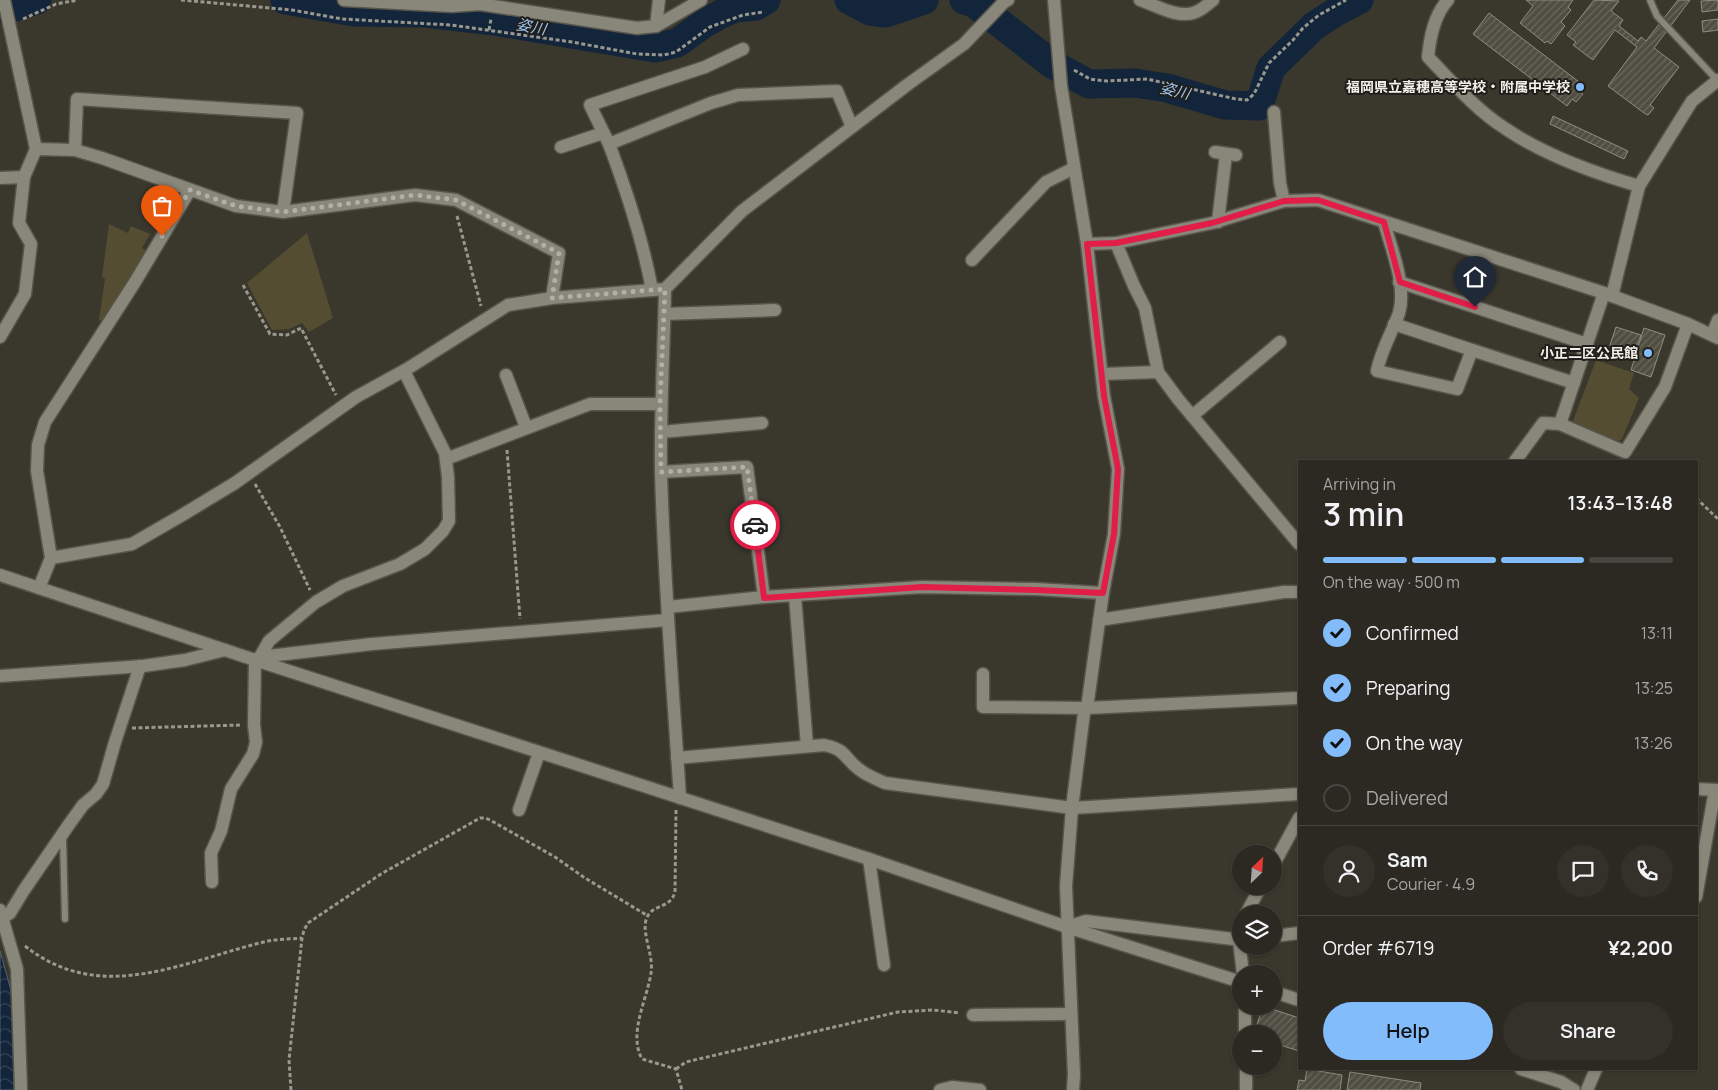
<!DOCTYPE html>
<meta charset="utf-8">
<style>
:root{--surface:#2c2922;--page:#34312a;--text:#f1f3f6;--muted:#a6a6a5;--line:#484540;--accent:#83bcfb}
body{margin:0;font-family:Manrope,"Noto Sans JP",sans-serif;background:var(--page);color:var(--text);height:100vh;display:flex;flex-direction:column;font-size:19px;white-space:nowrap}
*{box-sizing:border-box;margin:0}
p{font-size:16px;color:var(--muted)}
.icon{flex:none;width:28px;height:28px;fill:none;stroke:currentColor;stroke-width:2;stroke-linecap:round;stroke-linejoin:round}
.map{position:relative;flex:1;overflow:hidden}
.sheet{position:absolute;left:1298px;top:460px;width:400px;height:610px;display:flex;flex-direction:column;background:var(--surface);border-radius:0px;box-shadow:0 1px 4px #0004,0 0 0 1px var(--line)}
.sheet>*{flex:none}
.needle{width:32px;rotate:25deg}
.fabs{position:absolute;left:1232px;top:845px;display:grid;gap:10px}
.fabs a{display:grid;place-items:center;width:50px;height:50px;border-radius:50%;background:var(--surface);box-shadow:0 1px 4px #0004,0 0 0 1px var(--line);font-size:25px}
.pin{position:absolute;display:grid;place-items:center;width:42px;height:42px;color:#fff;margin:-51px -21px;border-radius:50% 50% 50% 0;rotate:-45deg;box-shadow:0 0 5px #0007}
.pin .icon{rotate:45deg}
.courier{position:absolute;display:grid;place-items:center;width:50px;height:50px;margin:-25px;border:4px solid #e11d48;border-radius:50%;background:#fff;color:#222;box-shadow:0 1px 6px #0007}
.summary em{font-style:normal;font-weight:600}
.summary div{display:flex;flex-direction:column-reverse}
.summary{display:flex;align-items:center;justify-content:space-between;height:85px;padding:0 25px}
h1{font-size:32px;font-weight:600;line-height:38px}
.bar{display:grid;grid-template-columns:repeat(4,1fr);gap:8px 5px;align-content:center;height:60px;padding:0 25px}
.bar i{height:6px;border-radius:4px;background:var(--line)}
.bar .on{background:var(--accent)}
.bar p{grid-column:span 4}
.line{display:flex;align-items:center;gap:12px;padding:0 25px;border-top:1px solid var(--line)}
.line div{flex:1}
.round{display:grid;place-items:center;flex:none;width:52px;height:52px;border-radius:26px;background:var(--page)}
ol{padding:0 25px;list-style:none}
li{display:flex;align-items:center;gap:15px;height:55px}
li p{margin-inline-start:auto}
li .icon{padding:5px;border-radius:50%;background:var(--accent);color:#111;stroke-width:4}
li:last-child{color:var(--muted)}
li i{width:28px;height:28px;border:2px solid var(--line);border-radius:50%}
.cta{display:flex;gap:10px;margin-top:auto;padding:10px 25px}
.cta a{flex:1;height:58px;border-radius:30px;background:var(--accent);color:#111;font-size:20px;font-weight:600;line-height:58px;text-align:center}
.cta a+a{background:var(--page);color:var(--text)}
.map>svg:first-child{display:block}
.green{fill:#544d32}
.water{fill:url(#water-waves);stroke:#55626e}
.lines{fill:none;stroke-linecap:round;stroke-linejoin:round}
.river{stroke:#12253a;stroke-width:29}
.building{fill:url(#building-hatch);stroke:#8f8c80}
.lane-casing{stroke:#57544c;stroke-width:9}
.street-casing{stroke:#57544c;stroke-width:15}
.secondary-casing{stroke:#57544c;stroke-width:15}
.path{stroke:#99978e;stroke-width:3;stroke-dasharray:4 2.5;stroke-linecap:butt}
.lane{stroke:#89867a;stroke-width:6}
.street{stroke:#89867a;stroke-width:12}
.secondary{stroke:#89867a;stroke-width:12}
.done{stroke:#b1afa7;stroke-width:5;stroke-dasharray:0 9}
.route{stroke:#e11d48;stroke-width:6}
.poi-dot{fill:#83bcfb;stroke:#201e1a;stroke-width:2}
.labels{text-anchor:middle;stroke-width:4;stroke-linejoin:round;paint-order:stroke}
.poi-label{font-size:14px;font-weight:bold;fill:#f1efe8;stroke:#201e1a;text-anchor:end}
.water-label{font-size:15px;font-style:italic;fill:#9dc5f1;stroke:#201e1a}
</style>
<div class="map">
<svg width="1718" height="1090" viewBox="0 0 1718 1090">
<defs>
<pattern id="water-waves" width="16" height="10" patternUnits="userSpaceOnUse" patternTransform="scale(1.25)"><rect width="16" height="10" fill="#12253a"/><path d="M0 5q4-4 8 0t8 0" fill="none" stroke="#354556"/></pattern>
<pattern id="building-hatch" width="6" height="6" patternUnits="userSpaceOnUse" patternTransform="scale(1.25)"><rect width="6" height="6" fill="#504d42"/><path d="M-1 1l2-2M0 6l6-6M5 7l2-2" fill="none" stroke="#6a675d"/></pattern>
</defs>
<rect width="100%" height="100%" fill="#3a372d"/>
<g class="green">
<path d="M109,224L128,233L131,226L150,234L142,248L147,251L103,322L99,320L105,279L102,277Z"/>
<path d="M307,233L333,318L309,332L302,323L289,329L272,330L247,283Z"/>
<path d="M1596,360L1634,373L1629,389L1639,398L1622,439L1618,441L1575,424L1573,421Z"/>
</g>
<path class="water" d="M0,951L12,994L14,1090H0Z"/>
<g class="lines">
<g class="river">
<path d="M285,0L354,12L425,13L494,21L655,48L677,43L705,23L721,14L736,8L756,6L766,0"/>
<path d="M849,0L870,11L886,13L924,0"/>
<path d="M964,0L974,3L1052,64L1089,84L1135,83L1167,88L1225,105L1259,106L1271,68L1314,26L1334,13L1359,0"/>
<path d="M0,8L15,7L37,0"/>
</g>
</g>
<g class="building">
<path d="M1526,0H1573L1568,7L1571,10L1561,22L1565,26L1551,44L1547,41L1545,43L1520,23L1533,6Z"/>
<path d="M1594,0L1619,1L1611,11L1623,20L1619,26L1638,41L1641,37L1646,41L1678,0H1690L1654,48L1679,67L1650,105L1654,108L1648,115L1644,113L1608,86L1637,47L1615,30L1593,60L1573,45L1576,42L1567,35Z"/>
<path d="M1718,0V10L1702,12L1701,1Z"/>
<path d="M1489,13L1583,85L1579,91L1583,94L1576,102L1572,99L1567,106L1473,34Z"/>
<path d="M1718,19V30L1703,32L1702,21Z"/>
<path d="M1553,116L1628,151L1624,159L1550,124Z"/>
<path d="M1616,327L1641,335L1634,353L1610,345Z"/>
<path d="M1644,328L1665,335L1651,377L1631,370Z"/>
<path d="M1263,1006L1299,1018V1051L1274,1043V1034H1254Z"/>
<path d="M1307,1069L1342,1075L1340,1090H1297L1299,1080L1305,1081Z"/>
<path d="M1350,1072L1421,1083L1420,1090H1347Z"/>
</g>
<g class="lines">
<g class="lane-casing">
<g id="lane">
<path d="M1650,0L1657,16L1717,80"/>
<path d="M63,838L65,919"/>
</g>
</g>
<g class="street-casing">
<g id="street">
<path d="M344,0L452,6L480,4L637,28L656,26L701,0"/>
<path d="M1140,0C1155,5 1177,18 1193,13C1201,11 1207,5 1213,0"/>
<path d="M1448,0C1434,15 1430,37 1428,57C1452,82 1476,110 1506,129C1546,156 1594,173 1639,186"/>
<path d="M656,26L659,0"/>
<path d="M1274,112L1280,183L1284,201"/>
<path d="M609,144L590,105L705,67L743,49"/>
<path d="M561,147L603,133"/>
<path d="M36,149L75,150L102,158L236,206L283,212L415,195L456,200L559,253L552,298"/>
<path d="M75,150L77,99L297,113L283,212"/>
<path d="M1215,152L1236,155"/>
<path d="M0,178L24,177"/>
<path d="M1218,222L1226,154"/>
<path d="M1384,222C1391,248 1407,286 1399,313C1392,333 1381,350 1377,371L1457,389L1472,350L1574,383"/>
<path d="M1116,243L1134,286L1145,308L1158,372L1178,399L1299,544"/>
<path d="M972,260L1046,182L1074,168"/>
<path d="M1399,282L1587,344"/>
<path d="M665,289C664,350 660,411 661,472C664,581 673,690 680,798"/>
<path d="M652,290C643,240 627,192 609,144L711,103L738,95L837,91L852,127"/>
<path d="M1612,296L1639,186L1692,101L1718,80"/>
<path d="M665,314L775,310"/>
<path d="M1394,324L1472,350"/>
<path d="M1712,335L1718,320"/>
<path d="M0,337L25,294L31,244L19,223L24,177L36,149L4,0"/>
<path d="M1102,374L1158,372"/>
<path d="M506,375L526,427"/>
<path d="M1192,416L1280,342"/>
<path d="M1560,424L1604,293"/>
<path d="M661,432L762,423"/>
<path d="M446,459L590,404H661"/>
<path d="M1515,461L1543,423L1560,424L1625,452L1665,387L1688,324L1718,338"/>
<path d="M661,472L747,467L764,597"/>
<path d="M51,558L132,544L184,514L235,483L356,397L407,369L508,305L552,298L665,289L742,211L907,85L964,44L1004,2L1008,0"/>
<path d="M39,588L51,558L37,471L38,445L45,422L135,282L190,190"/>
<path d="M795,596L807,746"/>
<path d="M668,607L764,597L922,587L1036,589L1103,593"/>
<path d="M1099,620L1284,592H1299"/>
<path d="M260,657L269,641L316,602L343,586L400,564L425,549L443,531L449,521L448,477L445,453L404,371"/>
<path d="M983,674V707L1087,708L1299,698"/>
<path d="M0,676L143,666L185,660L225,650"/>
<path d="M677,758L824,745C848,750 843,758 860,770C868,776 876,779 885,783L1072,808L1299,794"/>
<path d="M1696,789L1718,790"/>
<path d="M519,810L539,753"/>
<path d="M869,859L884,965"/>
<path d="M1274,864L1299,818"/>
<path d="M212,882L211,853L221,831L231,789L253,754L256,742L254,725L255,660L260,657L372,644L668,620"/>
<path d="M1696,897L1715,790"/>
<path d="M0,910L17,969L21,1090"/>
<path d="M1246,914L1261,886"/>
<path d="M0,919L10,913L24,890L70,823L83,805L96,794L103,784L115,742L140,666"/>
<path d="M1241,925L1239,940L1243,974"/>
<path d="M1067,927L1086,921L1241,940"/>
<path d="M1274,936L1299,933"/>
<path d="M1245,1006V1034"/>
<path d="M973,1015L1071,1014"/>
<path d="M1246,1066V1090"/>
<path d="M940,1090L952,1087L980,1090"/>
<path d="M1587,1090L1596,1069"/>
</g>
</g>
<g class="secondary-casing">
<g id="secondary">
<path d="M1054,0L1061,86L1087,244L1104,396L1118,469L1114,534L1103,593L1087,708L1084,713L1072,808L1066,886L1074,1075L1073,1090"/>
<path d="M1087,244L1116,243L1212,223L1284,201L1318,200L1604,293L1688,324"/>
<path d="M0,575L255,660L869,859L1067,927L1241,982"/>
<path d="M1274,992L1299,1000"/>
<path d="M1521,1069L1561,1082L1574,1090"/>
</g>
</g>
<g class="path">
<path d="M181,0L292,10L342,19L451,25L572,42L637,54L664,55L676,52L710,27L743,15L763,12"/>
<path d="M23,19L56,4L78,0"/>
<path d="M489,30L491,19"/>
<path d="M1074,70L1090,79L1106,81L1147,79L1236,99L1247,100L1254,94L1269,63L1293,40L1303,28L1319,15L1346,0"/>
<path d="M457,216L481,306"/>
<path d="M243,285L270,334L287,335L301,328L336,395"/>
<path d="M507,450L520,619"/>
<path d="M255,484L280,527L310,590"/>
<path d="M1696,498L1718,519"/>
<path d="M132,728L241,725"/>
<path d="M676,810L675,892C670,910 651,903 646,920C642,935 654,956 651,973C647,1000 628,1033 642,1059L676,1069L682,1090"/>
<path d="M25,946C102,1007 186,960 268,941C279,939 291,939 302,938"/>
<path d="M676,1069L686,1062L898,1012L933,1010L960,1013"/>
<path d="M291,1090L289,1060L302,938L304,930L308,923L381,874L480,818H485L490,820L555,857L585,878L648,916"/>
</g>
<use href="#lane" class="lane"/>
<use href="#street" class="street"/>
<use href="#secondary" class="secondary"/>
</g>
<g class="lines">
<path class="done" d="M162,236L190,190L236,206L283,212L415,195L456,200L559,253L552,298L665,289L660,404L661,472L747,467L755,525"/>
<path class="route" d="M755,525L764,598L922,587L1036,590L1103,593L1114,534L1118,469L1104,396L1087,244L1116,243L1212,223L1284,201L1318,200L1384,222L1400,282L1475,307"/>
</g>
<g class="poi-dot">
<circle cx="1580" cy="87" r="5"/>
<circle cx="1648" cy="353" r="5"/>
</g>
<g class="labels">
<g class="poi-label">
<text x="1570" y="92">福岡県立嘉穂高等学校・附属中学校</text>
<text x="1638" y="358">小正二区公民館</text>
</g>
<g class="water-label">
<text transform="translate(531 27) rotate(10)" y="5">姿川</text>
<text transform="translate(1175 91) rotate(14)" y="5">姿川</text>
</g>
</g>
</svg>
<div class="fabs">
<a><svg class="needle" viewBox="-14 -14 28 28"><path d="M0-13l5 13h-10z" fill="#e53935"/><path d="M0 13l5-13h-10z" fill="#a6a6a5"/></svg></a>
<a><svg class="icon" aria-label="layers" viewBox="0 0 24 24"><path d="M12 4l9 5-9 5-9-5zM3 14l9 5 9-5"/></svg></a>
<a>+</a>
<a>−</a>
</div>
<div class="pin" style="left:162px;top:236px;background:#ea580c"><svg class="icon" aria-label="bag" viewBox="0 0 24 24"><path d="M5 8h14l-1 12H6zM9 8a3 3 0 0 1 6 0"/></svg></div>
<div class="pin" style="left:1475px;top:307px;background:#1f2937"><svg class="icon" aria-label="home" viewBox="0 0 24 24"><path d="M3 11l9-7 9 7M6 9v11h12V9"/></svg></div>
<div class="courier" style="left:755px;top:525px"><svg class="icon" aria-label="car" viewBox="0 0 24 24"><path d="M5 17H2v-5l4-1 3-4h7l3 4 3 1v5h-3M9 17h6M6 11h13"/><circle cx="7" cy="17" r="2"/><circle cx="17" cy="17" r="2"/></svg></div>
<section class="sheet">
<div class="summary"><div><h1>3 min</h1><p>Arriving in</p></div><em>13:43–13:48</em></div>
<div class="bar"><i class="on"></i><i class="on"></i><i class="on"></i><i></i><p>On the way · 500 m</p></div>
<ol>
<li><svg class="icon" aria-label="check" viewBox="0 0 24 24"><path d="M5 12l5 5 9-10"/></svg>Confirmed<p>13:11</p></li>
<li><svg class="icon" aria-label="check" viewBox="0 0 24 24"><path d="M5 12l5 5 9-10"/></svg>Preparing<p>13:25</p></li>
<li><svg class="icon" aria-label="check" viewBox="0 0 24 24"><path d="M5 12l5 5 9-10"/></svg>On the way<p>13:26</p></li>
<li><i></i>Delivered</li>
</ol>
<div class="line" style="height:90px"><a class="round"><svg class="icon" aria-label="person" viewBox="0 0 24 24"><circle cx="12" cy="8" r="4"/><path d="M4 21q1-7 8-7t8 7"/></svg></a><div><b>Sam</b><p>Courier · 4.9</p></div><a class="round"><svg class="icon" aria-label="chat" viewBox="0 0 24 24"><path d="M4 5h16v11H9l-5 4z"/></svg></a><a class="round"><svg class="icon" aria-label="phone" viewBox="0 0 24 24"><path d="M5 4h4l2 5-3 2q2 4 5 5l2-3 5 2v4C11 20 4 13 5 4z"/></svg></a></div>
<div class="line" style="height:65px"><div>Order #6719</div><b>¥2,200</b></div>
<div class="cta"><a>Help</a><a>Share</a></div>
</section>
</div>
